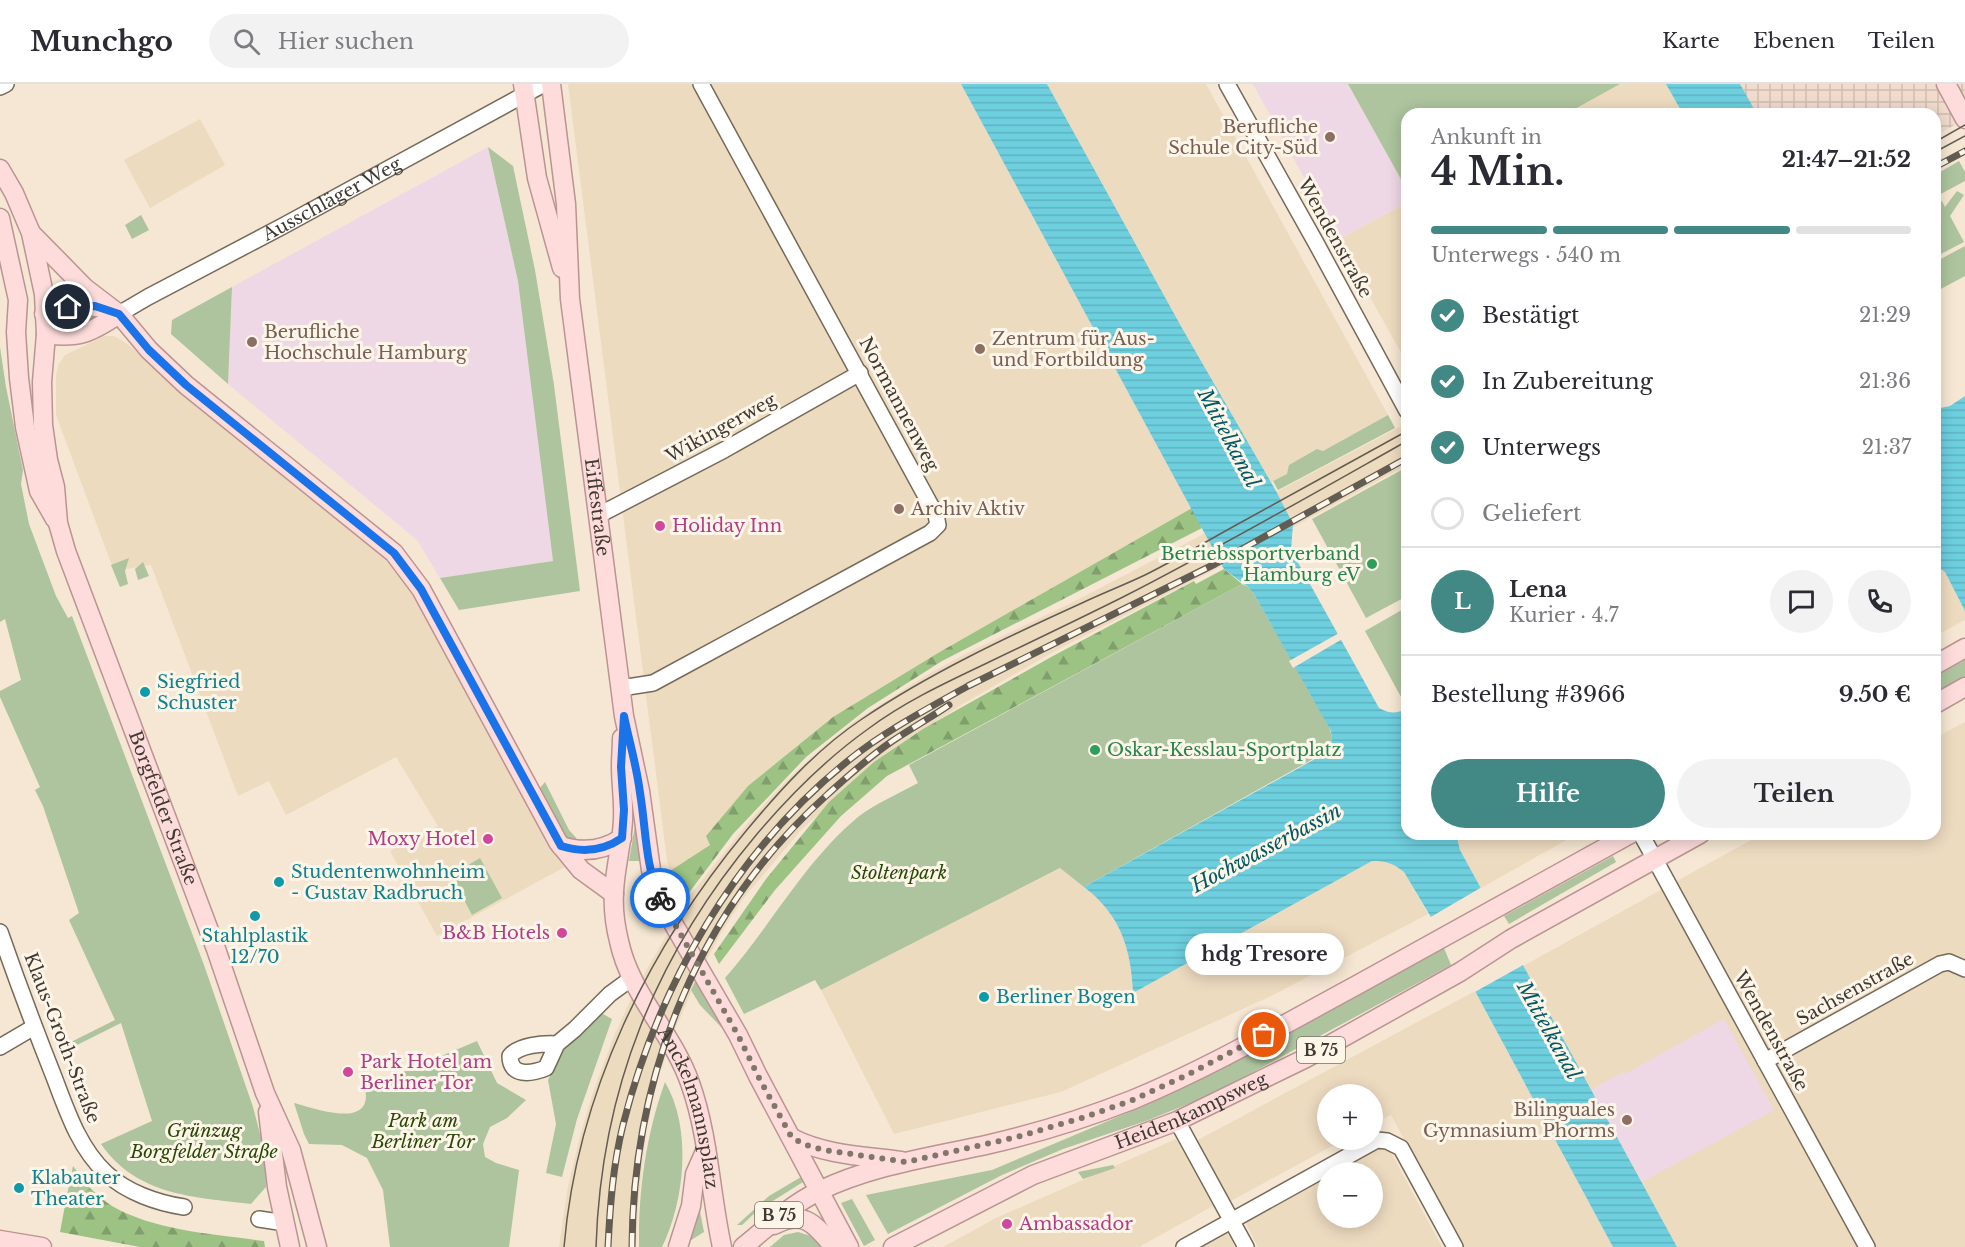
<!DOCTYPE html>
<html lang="de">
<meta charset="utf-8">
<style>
:root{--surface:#fff;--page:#f2f2f3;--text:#2b2b33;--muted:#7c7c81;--line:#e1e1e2;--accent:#428986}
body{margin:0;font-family:"Libre Baskerville",serif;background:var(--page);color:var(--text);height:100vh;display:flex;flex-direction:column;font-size:22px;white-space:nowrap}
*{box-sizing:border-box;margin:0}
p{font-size:20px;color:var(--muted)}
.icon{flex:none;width:33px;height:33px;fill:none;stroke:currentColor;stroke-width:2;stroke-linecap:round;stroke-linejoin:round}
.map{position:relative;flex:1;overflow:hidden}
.panel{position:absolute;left:1401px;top:24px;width:540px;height:732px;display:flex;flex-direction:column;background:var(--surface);border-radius:18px;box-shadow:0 3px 15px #0003}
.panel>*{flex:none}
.tools{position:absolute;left:1317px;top:1000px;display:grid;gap:12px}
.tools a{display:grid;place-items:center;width:66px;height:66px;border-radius:50%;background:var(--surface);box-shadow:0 3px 15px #0003;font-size:30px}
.pin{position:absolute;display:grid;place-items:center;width:51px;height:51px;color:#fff;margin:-26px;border:3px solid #fff;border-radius:50%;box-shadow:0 2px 6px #0007}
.courier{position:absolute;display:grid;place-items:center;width:60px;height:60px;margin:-30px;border:4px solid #1a73e8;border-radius:50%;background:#fff;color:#222;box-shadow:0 2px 8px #0007}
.bubble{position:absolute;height:42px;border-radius:21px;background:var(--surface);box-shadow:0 3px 15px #0003;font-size:20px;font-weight:800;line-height:42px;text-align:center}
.headline em{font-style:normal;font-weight:800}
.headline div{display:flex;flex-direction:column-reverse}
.headline{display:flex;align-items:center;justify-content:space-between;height:102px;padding:0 30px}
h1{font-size:39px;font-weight:800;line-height:45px}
.bar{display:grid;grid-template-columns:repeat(4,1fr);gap:9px 6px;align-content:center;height:72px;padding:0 30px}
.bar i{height:8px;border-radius:4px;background:var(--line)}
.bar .active{background:var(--accent)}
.bar p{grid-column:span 4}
.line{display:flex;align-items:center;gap:15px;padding:0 30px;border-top:2px solid var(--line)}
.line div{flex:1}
.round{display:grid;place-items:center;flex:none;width:63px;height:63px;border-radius:32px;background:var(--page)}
ol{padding:0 30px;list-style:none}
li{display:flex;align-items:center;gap:18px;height:66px}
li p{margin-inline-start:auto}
li .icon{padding:6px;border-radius:50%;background:var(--accent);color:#fff;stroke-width:4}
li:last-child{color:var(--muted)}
li i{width:33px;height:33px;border:3px solid var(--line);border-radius:50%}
.primary-button{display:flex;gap:12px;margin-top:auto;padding:12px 30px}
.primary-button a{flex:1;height:69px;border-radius:36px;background:var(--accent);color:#fff;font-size:24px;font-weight:800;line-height:69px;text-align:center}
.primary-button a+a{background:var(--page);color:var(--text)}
header{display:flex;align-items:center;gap:36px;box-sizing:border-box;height:84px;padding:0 30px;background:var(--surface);border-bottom:2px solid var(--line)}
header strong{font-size:28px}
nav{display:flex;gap:33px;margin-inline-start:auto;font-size:21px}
.search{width:420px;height:54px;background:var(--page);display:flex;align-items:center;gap:15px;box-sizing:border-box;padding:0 21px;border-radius:33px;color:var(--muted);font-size:22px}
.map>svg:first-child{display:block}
.built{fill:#eddbc0}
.industrial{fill:url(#industrial-grid)}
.education{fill:#eed8e5}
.green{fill:#adc49e}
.forest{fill:url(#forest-firs)}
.water{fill:url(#water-rules)}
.pier{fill:#f5e7d3}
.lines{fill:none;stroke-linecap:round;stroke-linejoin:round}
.minor-casing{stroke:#766a58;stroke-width:18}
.major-casing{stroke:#ba9492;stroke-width:21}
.minor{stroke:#fff;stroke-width:15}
.major{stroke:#fedcdc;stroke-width:18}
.tram{stroke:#635c52;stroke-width:1.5}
.rail-casing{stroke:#635c52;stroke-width:7}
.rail{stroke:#fef5e9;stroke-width:4.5;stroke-dasharray:14;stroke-linecap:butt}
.done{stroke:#7f776a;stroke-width:6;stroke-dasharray:0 10.8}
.route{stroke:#1a73e8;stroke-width:8}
.education-dot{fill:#8d6e63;stroke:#fef5e9;stroke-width:2}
.hotel-dot{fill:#d1479c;stroke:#fef5e9;stroke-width:2}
.leisure-dot{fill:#2e9e5b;stroke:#fef5e9;stroke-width:2}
.culture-dot{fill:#0f9aa8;stroke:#fef5e9;stroke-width:2}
.labels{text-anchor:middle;stroke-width:6;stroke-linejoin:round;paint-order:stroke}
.shield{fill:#fef5e9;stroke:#787269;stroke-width:1.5}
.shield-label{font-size:16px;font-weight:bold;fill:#3f3a32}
.education-label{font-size:18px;fill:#785e54;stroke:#fef5e9;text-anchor:start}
.street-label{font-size:18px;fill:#3f3a32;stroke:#fef5e9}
.hotel-label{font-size:18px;fill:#b23c85;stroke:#fef5e9;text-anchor:start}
.leisure-label{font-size:18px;fill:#27864d;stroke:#fef5e9;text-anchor:end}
.culture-label{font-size:18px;fill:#0d838f;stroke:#fef5e9;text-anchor:start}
.park-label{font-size:18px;font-style:italic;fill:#274905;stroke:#fef5e9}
.water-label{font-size:20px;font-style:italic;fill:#005a65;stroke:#fef5e9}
</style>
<header>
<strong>Munchgo</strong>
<div class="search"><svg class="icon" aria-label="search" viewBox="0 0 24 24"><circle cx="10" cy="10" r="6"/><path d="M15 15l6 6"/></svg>Hier suchen</div>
<nav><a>Karte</a><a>Ebenen</a><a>Teilen</a></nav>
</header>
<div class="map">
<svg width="1965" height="1163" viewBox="0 0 1965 1163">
<defs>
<pattern id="industrial-grid" width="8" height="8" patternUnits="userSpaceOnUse" patternTransform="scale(1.5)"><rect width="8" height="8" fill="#f0dbcd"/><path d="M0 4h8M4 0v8" fill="none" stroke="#cfbdb0"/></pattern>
<pattern id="forest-firs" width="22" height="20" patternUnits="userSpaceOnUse" patternTransform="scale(1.5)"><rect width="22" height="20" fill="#9cc284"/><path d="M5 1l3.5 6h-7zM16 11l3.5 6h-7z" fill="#819f6d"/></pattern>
<pattern id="water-rules" width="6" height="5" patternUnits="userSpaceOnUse" patternTransform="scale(1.5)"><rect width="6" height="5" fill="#6ecfdf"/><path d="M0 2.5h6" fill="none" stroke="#60b2c0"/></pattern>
</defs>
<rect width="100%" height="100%" fill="#f5e7d3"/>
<g class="built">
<path d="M568,0H961L1192,424L938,569L833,633L748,702L710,761L670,787L667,776Z"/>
<path d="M1047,0H1206L1388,331L1323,367L1317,365L1287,390L1271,398L1276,407L1182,244Z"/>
<path d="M1620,0H1666L1683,30H1566Z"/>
<path d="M200,35L225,81L150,124L124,76Z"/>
<path d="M1407,118V279L1338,156Z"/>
<path d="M104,252H114L126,259L378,469L400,491L427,535L565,783L437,852L390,767L438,742L396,673L286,731L269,697L238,712L151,481L114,487L56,331V291L59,280L65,271Z"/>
<path d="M1407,339V381L1218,484L1055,567L961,621L878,677L802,745L743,815L721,849L698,893L674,948L656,1001L645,1055L638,1121L636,1163H559L568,1102L582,1045L592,1011L614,952L635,906L687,815L751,735L787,696L825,661L855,637L925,592L965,570L1071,519L1200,452L1282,405Z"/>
<path d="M1935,481L1945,488L1965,527V536L1935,552Z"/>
<path d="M1965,638V1163H1677L1523,882L1762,750H1935V654Z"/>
<path d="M1456,750H1577L1481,804L1460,766Z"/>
<path d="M1372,777H1385L1395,780L1404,788L1428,830L1271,912L1061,1008L894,1050L821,906L1061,784L1095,811L1105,821L1118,842L1126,858L1130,874L1133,909Z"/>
<path d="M1475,907L1613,1163H1462L1391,1031L1373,1040L1372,1011H1328V1056H1343L1229,1118L1196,1057Z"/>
<path d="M1176,1055L1213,1122L1139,1163H943L996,1134Z"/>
<path d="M1386,1059L1442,1163H1258L1245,1138L1327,1091L1328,1134H1372V1089H1332Z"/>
<path d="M1225,1145L1235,1163H1192Z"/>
</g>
<path class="industrial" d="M1740,0H1965V35L1942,48L1935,36V30H1757Z"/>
<g class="education">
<path d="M1253,0H1348L1407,106V118L1338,156Z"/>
<path d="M488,63L518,197L553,477L440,494L417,456L228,300L232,203Z"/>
<path d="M1724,935L1774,1026L1642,1098L1591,1006L1623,988L1625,990Z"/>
</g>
<g class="green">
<path d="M1348,0H1620L1566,30H1407V106Z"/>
<path d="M488,63L513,82L535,186L554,301L580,507L459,526L440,494L553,477L518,197Z"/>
<path d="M1959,77L1965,88V97L1935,113V91Z"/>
<path d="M1957,107L1964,111L1950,132L1964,158L1935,173V121L1942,117L1945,123Z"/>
<path d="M141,131L149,146L132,155L125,141Z"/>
<path d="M1965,162V192L1937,207L1935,178Z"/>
<path d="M232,203L228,300L171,250L172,236Z"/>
<path d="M73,230L96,232L95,235L70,245L68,231Z"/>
<path d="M0,263L6,303L23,386L21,400L29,440L56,512L68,534L72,532L204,881L253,1023L265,1069L266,1103L251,1120C194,1113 137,1112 101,1060L152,1037L121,939L59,970L57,965L115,936L69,836L79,829L43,722L35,706L40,703L0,613V607L21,596L5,535L0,538Z"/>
<path d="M1388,331L1395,344L1278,406L1273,397L1287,390L1289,381L1317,365L1323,367Z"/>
<path d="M1407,383V512L1366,534L1312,435Z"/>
<path d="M129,474L125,487L128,500L120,503L111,481Z"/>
<path d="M143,478L149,492L138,496L135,485Z"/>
<path d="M1242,500L1248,503L1254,510L1324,633C1330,644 1335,654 1329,666L1084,803L1060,784L821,906L815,896L744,930L725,894C771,842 804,778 858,733C873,721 900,709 918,699L909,681Z"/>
<path d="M1407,523V610L1401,613L1365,547Z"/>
<path d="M1965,576V595L1935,611V593Z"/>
<path d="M545,698L569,746L578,756V760L563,751L539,705Z"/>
<path d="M635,741H637L640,777H629Z"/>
<path d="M1613,772L1616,778L1509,840L1504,832Z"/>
<path d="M480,774L502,814L472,831L451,791Z"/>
<path d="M1444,864L1451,881L1213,1010L1146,1037L1063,1065L1002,1091L888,1150L866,1111L992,1086L1153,1018L1259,966Z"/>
<path d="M696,896L723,940L722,944L700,921L691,906Z"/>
<path d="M601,929L612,935L577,1035L562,1093L546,1089L556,1040L548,996L569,957Z"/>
<path d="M477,957L497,999L526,1016L507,1034L490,1043L483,1060L485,1073L496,1079L519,1086L509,1163H390L383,1106L367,1074L342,1061L309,1060L304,1050L294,1019C314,1024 374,1047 365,1004Z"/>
<path d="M665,998C692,1044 685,1116 662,1163H639C638,1107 646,1051 665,998Z"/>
<path d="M1113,1081L1115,1084L1083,1095L1078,1088Z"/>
<path d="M73,1082L90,1104L66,1116Z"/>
<path d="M801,1093L803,1098L757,1127L742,1141H737L769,1112Z"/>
<path d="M852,1115L875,1156L864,1162L841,1119Z"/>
<path d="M698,1117L704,1148L685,1160Z"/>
<path d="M798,1148L811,1152L822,1163H770L784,1151Z"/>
</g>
<g class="forest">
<path d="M1192,424L1202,444L942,577L868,624L806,673L733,750L682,818L675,807L670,787L710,761L706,752L748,702L833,633L938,569Z"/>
<path d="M1224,485L1242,500L887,692L841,732L775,806L719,880L714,870L766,795L829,718L874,678L923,645L1053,572L1194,497L1196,500Z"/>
<path d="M90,1104C97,1110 104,1117 112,1122C155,1147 215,1150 264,1157L265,1163H140L60,1148L66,1116Z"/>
</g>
<g class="water">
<path d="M961,0H1047L1182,244L1276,407L1293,440L1291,466L1379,624C1391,630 1396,630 1407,624V750H1456L1460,766L1677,1163H1613L1475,907L1404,788C1393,779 1386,777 1372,777L1133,909C1131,865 1121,831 1084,803L1324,670C1333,663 1332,658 1331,647L1254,510L1248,503L1224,485Z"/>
<path d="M1666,0H1740L1757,30H1683Z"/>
<path d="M1965,312V527L1945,488L1935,481V325L1950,322Z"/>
</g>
<g class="pier">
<path d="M1341,548L1344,554L1293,584L1289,577Z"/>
<path d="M1482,803L1525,880L1473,909L1429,834Z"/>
</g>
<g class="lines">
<g class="minor-casing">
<g id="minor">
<path d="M1227,0L1316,159L1407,327"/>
<path d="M0,3L6,0"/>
<path id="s1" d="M119,230L148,213L283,142L544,0"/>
<path d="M599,431L724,366L860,289"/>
<path d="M621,604L653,599L930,449L938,441L936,431L701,0"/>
<path d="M1641,750L1867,1163"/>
<path d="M0,848C17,897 35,945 54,993C67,1027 79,1064 106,1089C126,1108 157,1119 184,1123"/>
<path d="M557,960C543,959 519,961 510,972C510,993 531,990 546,984L557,960L575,945L610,910L632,894"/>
<path d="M0,963L34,943"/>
<path d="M1765,977L1940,880L1949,878L1965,885"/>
<path d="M1177,1037L1246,1163"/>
<path d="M259,1135L285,1139"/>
<path d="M1184,1163L1377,1056L1387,1057L1401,1064L1455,1163"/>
</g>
</g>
<g class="major-casing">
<g id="major">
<path d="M523,0L537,94L562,184"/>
<path id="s2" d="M551,0L566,120L570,215L624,632L640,707L651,786L655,803L663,822L738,951L758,992L849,1163"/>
<path d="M1946,0L1965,35"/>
<path id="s3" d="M0,85L14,109L31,149L44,210L46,250L42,298L43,341L48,376L55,403L58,439L66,467L216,865L265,1009L291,1066L317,1163"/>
<path d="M0,134L18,216L16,248L19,294L25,343L39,407L55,435"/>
<path d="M31,149L85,204L119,230L149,266L186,301L394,469L421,505L558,758L581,786L614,810"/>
<path d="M44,230C66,222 87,219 109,226"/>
<path d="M46,250C79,255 92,248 119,230"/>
<path d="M1935,581L1965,564"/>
<path d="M1935,620L1965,603"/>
<path id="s4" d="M622,654C622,663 621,673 621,682C621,700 624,718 623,736C622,760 615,784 614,808C613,824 615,841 619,857C630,910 672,948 690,999C709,1052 710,1108 722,1163"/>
<path d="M561,762C583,769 603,767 622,754"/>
<path d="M268,1028L277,1103L290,1163"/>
<path d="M792,1054C825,1071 864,1072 901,1077"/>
<path d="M774,1141C805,1125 815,1141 834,1163"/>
<path d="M0,1156L42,1163"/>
<path d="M678,1163L691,1122L695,1090L706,1065"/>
<path d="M743,1163C769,1142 789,1122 819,1107C872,1081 933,1073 990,1060C1038,1049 1086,1034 1132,1016C1209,984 1283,941 1357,901C1448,851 1539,800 1630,750"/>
<path id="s5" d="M893,1163L1033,1091L1177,1037L1306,974L1460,888L1511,855L1700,750"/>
</g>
</g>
<use href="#minor" class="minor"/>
<use href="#major" class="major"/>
<g class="tram">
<path d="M1935,58L1965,41"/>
<path d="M1935,68L1965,52"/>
<path d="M564,1163C577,1009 648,865 746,747C780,706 817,665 862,635C930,589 1007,553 1082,519C1103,509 1124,501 1145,491C1177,475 1207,457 1238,440C1294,409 1351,378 1407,347"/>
<path d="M596,1163C601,1005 656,870 757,750C790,711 826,675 868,645C904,618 945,599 985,580C1031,558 1077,536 1123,513C1219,464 1313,410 1407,357"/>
</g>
<g class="rail-casing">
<g id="rail">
<path d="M1935,83L1965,67"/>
<path d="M608,1163C610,1122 613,1081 623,1041C658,902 735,767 849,676C885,647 927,625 968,602L1215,480L1407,374"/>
<path d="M632,1163C633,990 698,826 828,710C848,692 869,673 891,658C910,645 930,634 949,621"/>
</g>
</g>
<use href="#rail" class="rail"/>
</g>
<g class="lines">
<path class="done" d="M660,814L738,951L758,992L792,1054L809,1062L824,1066L906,1078L1017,1053L1085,1033L1133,1016L1185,992L1264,951"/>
<path class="route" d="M68,223L95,222L119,230L149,266L186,301L394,469L421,505L561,762C583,769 603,767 622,754L624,726L621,683L624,632C629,657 637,683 640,709C646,744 645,782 660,814"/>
</g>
<g class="education-dot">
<circle cx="1330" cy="53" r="6"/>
<circle cx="252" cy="258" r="6"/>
<circle cx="980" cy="265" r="6"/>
<circle cx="899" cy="425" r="6"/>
<circle cx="1627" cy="1036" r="6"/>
</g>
<g class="hotel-dot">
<circle cx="660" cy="442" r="6"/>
<circle cx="488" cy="755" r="6"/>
<circle cx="562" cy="849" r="6"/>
<circle cx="348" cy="988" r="6"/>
<circle cx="1007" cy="1140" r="6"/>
</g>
<g class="leisure-dot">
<circle cx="1372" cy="480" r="6"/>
<circle cx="1095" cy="666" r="6"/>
</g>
<g class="culture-dot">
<circle cx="145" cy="608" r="6"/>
<circle cx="279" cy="798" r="6"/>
<circle cx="255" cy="832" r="6"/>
<circle cx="984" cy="913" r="6"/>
<circle cx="19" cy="1104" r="6"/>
</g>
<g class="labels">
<g class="shield">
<rect x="1297" y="953" width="48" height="26" rx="4.5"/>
<rect x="755" y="1118" width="48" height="26" rx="4.5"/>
</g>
<g class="shield-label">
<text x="1321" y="972">B 75</text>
<text x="779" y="1137">B 75</text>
</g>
<g class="education-label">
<text x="1318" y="49" text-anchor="end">Berufliche<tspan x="1318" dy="21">Schule City-Süd</tspan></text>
<text x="264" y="254">Berufliche<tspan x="264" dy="21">Hochschule Hamburg</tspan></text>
<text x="992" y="261">Zentrum für Aus-<tspan x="992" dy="21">und Fortbildung</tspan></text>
<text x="911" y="431">Archiv Aktiv</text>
<text x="1615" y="1032" text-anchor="end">Bilinguales<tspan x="1615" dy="21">Gymnasium Phorms</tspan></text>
</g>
<g class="street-label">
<text dy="6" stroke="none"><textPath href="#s1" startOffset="242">Ausschläger Weg</textPath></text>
<text transform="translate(1335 154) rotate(61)" y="6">Wendenstraße</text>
<text transform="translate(899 320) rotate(62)" y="6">Normannenweg</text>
<text transform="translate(721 344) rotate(-29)" y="6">Wikingerweg</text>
<text dy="6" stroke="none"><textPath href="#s2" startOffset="426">Eiffestraße</textPath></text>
<text dy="6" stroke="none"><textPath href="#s3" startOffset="668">Borgfelder Straße</textPath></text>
<text transform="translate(1855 905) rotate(-29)" y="6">Sachsenstraße</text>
<text transform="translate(1771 947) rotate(61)" y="6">Wendenstraße</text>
<text transform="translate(62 954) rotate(69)" y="6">Klaus-Groth-Straße</text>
<text dy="6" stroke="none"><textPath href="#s4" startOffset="387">Anckelmannsplatz</textPath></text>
<text dy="6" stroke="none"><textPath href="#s5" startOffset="328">Heidenkampsweg</textPath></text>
</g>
<g class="hotel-label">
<text x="672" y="448">Holiday Inn</text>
<text x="476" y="761" text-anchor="end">Moxy Hotel</text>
<text x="550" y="855" text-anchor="end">B&amp;B Hotels</text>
<text x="360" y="984">Park Hotel am<tspan x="360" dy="21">Berliner Tor</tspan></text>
<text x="1019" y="1146">Ambassador</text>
</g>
<g class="leisure-label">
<text x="1360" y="476">Betriebssportverband<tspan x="1360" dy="21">Hamburg eV</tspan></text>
<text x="1107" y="672" text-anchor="start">Oskar-Kesslau-Sportplatz</text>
</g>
<g class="culture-label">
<text x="157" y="604">Siegfried<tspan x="157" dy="21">Schuster</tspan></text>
<text x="291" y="794">Studentenwohnheim<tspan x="291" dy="21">- Gustav Radbruch</tspan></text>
<text x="255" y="858" text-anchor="middle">Stahlplastik<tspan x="255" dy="21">12/70</tspan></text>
<text x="996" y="919">Berliner Bogen</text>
<text x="31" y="1100">Klabauter<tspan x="31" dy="21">Theater</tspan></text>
</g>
<g class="park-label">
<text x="899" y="795">Stoltenpark</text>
<text x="423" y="1043">Park am<tspan x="423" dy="21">Berliner Tor</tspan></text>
<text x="204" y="1053">Grünzug<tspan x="204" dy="21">Borgfelder Straße</tspan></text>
</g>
<g class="water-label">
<text transform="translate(1229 354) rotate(62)" y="7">Mittelkanal</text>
<text transform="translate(1266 764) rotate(-28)" y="7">Hochwasserbassin</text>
<text transform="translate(1549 946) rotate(61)" y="7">Mittelkanal</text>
</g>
</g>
</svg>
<div class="tools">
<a>+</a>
<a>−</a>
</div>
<div class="pin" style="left:1264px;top:951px;background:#ea580c"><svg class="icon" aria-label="bag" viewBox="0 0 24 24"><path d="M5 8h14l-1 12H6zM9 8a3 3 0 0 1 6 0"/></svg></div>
<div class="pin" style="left:68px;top:223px;background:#1f2937"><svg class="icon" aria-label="home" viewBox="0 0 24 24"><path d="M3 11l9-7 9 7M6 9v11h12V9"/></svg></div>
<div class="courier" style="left:660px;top:814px"><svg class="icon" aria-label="bike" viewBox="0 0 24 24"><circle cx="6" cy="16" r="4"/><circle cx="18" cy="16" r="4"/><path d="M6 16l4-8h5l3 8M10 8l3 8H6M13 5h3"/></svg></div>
<div class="bubble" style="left:1185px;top:849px;width:159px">hdg Tresore</div>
<section class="panel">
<div class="headline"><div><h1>4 Min.</h1><p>Ankunft in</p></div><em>21:47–21:52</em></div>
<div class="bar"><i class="active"></i><i class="active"></i><i class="active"></i><i></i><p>Unterwegs · 540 m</p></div>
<ol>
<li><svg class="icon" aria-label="check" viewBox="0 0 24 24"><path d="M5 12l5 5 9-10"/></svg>Bestätigt<p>21:29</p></li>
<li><svg class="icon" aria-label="check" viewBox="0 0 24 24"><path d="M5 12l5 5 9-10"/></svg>In Zubereitung<p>21:36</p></li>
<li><svg class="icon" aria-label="check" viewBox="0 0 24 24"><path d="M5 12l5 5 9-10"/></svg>Unterwegs<p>21:37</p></li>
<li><i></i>Geliefert</li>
</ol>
<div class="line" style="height:108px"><b class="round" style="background:var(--accent);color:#fff">L</b><div><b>Lena</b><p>Kurier · 4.7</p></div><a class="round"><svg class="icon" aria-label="chat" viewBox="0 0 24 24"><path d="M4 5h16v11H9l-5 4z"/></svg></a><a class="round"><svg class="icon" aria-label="phone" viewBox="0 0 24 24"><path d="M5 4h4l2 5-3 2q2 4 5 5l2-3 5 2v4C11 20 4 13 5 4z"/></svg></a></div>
<div class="line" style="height:78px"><div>Bestellung #3966</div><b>9.50 €</b></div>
<div class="primary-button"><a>Hilfe</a><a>Teilen</a></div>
</section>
</div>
